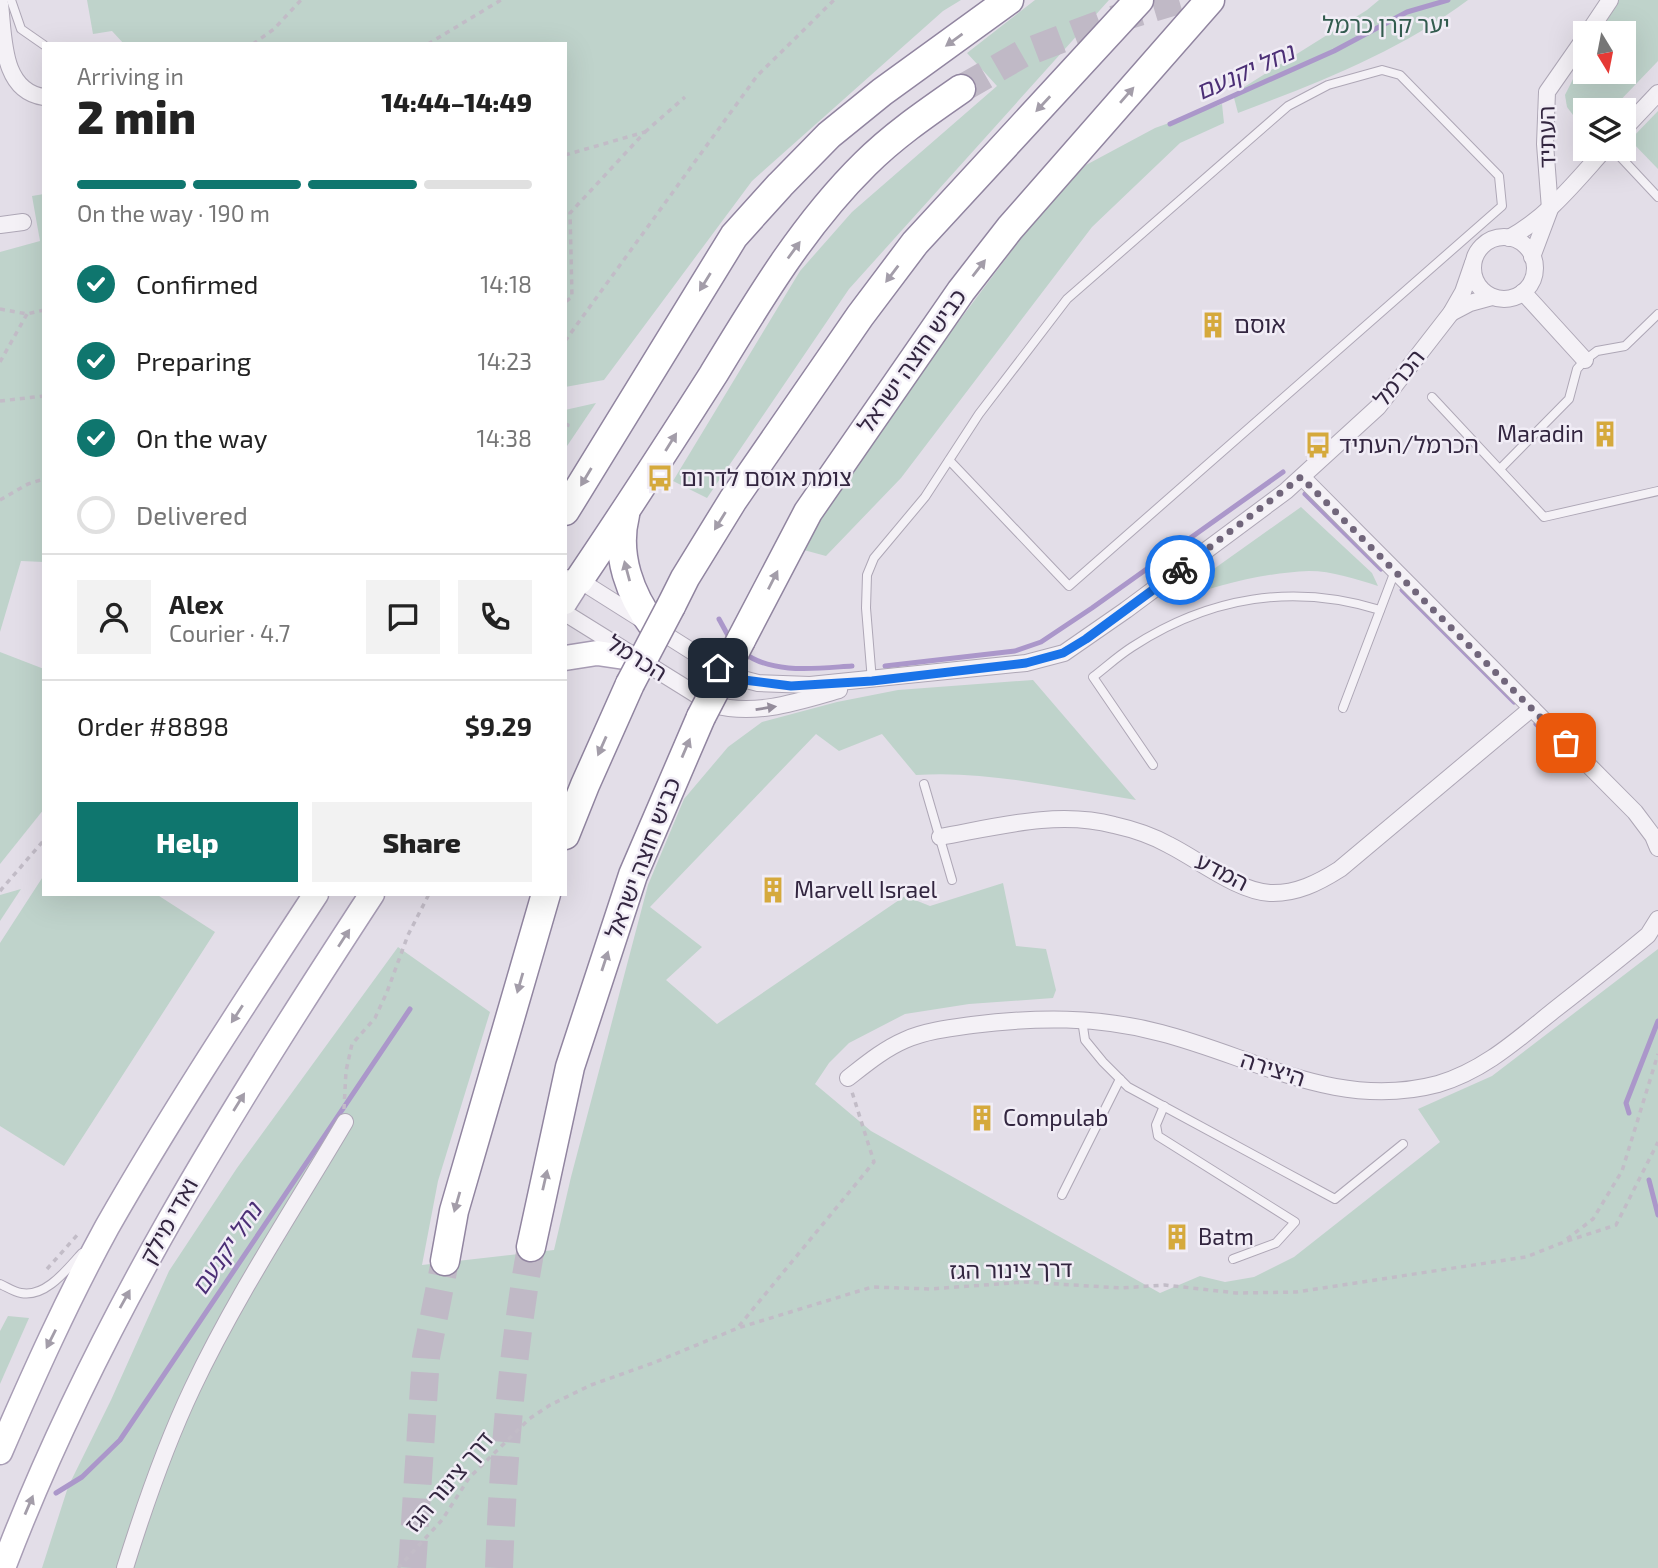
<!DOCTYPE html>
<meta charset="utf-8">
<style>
:root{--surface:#fff;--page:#f2f2f2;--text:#222;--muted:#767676;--line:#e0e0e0;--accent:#0f766e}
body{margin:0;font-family:"Exo 2","Noto Sans Hebrew",sans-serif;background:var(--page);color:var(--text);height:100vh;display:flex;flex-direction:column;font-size:26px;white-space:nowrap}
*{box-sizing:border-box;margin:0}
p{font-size:23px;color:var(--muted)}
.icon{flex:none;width:38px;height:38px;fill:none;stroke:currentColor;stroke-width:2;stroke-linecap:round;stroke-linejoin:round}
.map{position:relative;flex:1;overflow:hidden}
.panel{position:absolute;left:42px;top:42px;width:525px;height:854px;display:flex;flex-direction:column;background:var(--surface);border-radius:0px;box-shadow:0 7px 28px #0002}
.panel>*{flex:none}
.needle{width:46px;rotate:170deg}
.controls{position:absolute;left:1573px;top:21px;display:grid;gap:14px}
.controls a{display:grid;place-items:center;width:63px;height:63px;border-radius:0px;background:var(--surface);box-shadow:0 7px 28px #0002;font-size:35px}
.pin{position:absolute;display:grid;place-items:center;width:60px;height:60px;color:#fff;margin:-30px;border-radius:14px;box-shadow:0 4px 10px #0006}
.courier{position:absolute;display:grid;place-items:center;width:70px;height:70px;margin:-35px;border:5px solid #1a73e8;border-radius:50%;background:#fff;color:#222;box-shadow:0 2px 9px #0007}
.summary em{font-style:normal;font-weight:800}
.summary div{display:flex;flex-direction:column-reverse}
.summary{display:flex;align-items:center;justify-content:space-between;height:119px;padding:0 35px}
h1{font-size:46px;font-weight:800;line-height:52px}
.bar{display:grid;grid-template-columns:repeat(4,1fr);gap:10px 7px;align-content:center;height:84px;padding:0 35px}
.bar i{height:9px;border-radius:5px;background:var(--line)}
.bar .selected{background:var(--accent)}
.bar p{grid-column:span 4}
.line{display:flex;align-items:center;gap:18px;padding:0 35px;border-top:2px solid var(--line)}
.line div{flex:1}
.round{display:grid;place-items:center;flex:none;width:74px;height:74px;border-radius:0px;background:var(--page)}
ol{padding:0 35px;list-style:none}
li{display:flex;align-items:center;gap:21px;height:77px}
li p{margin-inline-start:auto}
li .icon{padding:7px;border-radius:50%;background:var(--accent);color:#fff;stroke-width:4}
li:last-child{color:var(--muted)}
li i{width:38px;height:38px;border:4px solid var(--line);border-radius:50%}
.primary-button{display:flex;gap:14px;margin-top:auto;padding:14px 35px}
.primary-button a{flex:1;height:80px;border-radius:0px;background:var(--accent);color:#fff;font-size:28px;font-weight:800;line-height:80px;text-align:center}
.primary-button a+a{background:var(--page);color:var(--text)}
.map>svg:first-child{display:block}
.green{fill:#bfd3cb}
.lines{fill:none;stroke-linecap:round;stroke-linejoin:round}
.stream{stroke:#ab97ca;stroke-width:5}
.highway-tunnel{stroke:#c0b9c6;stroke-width:28;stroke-dasharray:28 14;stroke-linecap:butt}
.lane-casing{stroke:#aea7b6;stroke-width:10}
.street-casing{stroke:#aea7b6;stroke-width:18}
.primary-casing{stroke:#a89db5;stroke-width:27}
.highway-casing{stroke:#9185a0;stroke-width:31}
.path{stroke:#c2bcc7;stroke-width:3.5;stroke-dasharray:5 5;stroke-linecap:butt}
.lane{stroke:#f4f1f6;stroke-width:8}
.street{stroke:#f4f1f6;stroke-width:16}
.primary{stroke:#fff;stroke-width:24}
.highway{stroke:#fff;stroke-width:28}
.highway-bridge-casing{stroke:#9185a0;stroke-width:31;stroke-linecap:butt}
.highway-bridge{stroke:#fff;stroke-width:28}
.oneway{fill:#a39da9}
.oneway2{fill:#948c9b}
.done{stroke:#71667b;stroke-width:7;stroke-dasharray:0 12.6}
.route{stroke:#1a73e8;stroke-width:9}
.labels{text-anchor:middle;stroke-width:5;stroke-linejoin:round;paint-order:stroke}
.park-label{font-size:23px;fill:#335c4f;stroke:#f1edf6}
.street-label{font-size:23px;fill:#332640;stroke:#f1edf6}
.poi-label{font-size:23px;fill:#332640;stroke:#f1edf6;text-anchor:start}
.water-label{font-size:24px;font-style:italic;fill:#4c2f76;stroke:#f1edf6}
</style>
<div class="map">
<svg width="1658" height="1568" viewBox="0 0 1658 1568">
<rect width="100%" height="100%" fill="#e3dee8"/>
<g class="green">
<path d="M87,0H961L943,11L752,181L604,380L565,387V44H124L112,31L93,34Z"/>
<path d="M1035,0H1109L849,289L707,498L673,481L800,271L852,212L997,86L967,53Z"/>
<path d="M1379,0H1468C1396,53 1320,82 1238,113L1233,94L1367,10Z"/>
<path d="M1616,0H1658V61L1611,110H1586L1585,131L1567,107L1565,95L1585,55L1586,72H1624V33H1598Z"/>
<path d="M1222,104L1224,123L1180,143L1092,227L901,478L826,556L800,549L872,437L1043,209L1086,165L1155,128Z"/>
<path d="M1658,111V169L1630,140Z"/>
<path d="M44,194V562L21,561L0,632V252L40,241L32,196Z"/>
<path d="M596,403L565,449V410Z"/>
<path d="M1301,507L1372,573L1378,586C1356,579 1332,571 1309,571C1259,573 1213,587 1166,603Z"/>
<path d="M0,652L44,669V809L0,864Z"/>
<path d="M1033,680L1136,800C1064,789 989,770 916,775L882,734L839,751L816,734L650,907L702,947L666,980L717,1024L905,896L930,906L1003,883L1016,946L1046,949L1056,990L1053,998L969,1004L905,1014L849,1043L829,1063L815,1084L871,1131L1160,1293L1200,1276L1225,1282L1254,1277L1294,1257L1440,1142L1418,1109L1492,1076L1658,949V1568H42L68,1487L111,1400L169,1271L237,1168L398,947L490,1012L438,1181L422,1265L554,1250L571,1177L648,885L684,799L728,747L762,722L837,702L898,690Z"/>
<path d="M44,875V894H156L215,932L64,1166L0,1126V943Z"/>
<path d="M21,889L0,921V895Z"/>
<path d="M8,1316L29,1318L0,1384V1331Z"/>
</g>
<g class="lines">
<g class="stream">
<path d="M1170,124L1334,51L1407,12L1448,0"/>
<path d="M1305,494L1381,569"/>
<path d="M1402,590L1514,702"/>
<path d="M719,619L731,641"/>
<path d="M743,652C771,675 819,668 852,666"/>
<path d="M885,666L1015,651L1041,642L1092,608L1283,472"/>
<path d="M1536,724L1574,762"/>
<path d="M1629,1113L1626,1103L1658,1021"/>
<path d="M1649,1180L1658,1215"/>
<path d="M56,1493L82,1477L120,1440L410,1009"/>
</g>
<g class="highway-tunnel">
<path d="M961,89L1022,54L1106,22L1179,0"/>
<path d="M412,1568L426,1357L445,1261"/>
<path d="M499,1568C503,1460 512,1353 531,1247"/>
</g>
<g class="lane-casing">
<g id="lane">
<path d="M11,0L21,29L44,45"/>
<path d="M1613,149L1658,197"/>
<path d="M1432,397L1544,517L1658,491"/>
<path d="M1500,469L1569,399L1577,369L1585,360L1597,351L1625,346L1658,314"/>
<path d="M872,681L866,608L867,575L874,558L925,497L979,414L1067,299L1288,106L1328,85L1382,70L1400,75L1499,176L1502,206L1069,586L949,460"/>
<path d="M1343,708L1395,571"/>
<path d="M1153,765L1093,677C1106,667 1118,656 1132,647C1209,597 1293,583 1380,610"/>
<path d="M924,784L952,880"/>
<path d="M1082,1020L1085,1040L1103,1062L1128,1087L1335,1199L1403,1144"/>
<path d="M1164,1106L1156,1125L1158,1136L1295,1222L1276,1243L1233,1259"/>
<path d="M1062,1195L1120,1079"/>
<path d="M0,1284C7,1287 14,1292 21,1293C46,1298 68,1268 82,1253"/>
</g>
</g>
<g class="street-casing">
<g id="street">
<path d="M0,4C4,36 1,91 44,97"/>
<path d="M1588,33L1610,0"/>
<path d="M1624,129L1658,93"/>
<path d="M0,225L23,222"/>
<circle cx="1504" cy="268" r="31"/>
<path d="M1509,238C1548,217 1576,181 1605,149"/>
<path d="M1532,257L1550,209L1545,144L1547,92L1586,36"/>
<path d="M1523,292L1585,360"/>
<path d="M1451,313L1470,303L1492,297"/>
<path d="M1302,477L1635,812L1653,836L1658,848"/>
<path d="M565,578L579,580L731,676L758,683L810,685L1026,663L1064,653L1126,610L1286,491L1378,407L1451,313L1463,292L1473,263"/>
<path d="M565,613L713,705C757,716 797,702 839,690"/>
<path d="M940,837C996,827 1057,810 1114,825C1132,829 1153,836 1169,845C1199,860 1237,891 1270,893C1296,894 1318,883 1340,869L1532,708"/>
<path d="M848,1078C866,1064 884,1049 905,1040C925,1031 950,1028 972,1025C1036,1017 1098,1016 1161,1033C1255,1057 1337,1111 1438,1084C1483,1071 1517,1040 1553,1011C1585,986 1617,961 1648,935L1658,919"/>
<path d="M125,1568C144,1507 165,1446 192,1389C236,1296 293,1210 345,1122"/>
</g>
</g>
<g class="primary-casing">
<g id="primary">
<path d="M565,602L579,580"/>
<path d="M565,658L597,653L638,659"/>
<path d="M0,1452C33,1376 67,1300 107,1227C172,1113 244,1004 316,894"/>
<path d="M3,1568C95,1326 231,1110 372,894"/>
</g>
</g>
<g class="highway-casing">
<g id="highway">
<path d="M565,511L734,236L780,185L829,135L882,92L1009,0"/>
<path d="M625,515C615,555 630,595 654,627"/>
<path d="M579,580C625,512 669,444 713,375C758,301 803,225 865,164C894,135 928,112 961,89"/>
<path d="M671,606L685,578L733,500L860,316L915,243L1139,0"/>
<path d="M741,640L808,512L961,291L1010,228L1210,0"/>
<path d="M565,835L585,785L630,684"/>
<path d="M531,1247L570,1067L633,875L701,717"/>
<path d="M445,1261L454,1211L546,894"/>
</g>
</g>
<g class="path">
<path d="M253,44L274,29L301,0"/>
<path d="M428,44L501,0"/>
<path d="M645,132L685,97"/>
<path d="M565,155L645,132L570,213L572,297L565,302"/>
<path d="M0,309L27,314L44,310"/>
<path d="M565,341L757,76L834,0"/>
<path d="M0,362L27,314"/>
<path d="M0,401L44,396"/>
<path d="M565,424L568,425L565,431"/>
<path d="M0,500L28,484L44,479"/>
<path d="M0,891L44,840"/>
<path d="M344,1109L346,1071L352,1044L375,1018L387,992L408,935L429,894"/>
<path d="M1567,1239L1593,1219L1622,1171L1658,1054"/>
<path d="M47,1269L79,1233"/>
<path d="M739,1326L874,1162L852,1092"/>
<path d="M398,1568L442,1520L469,1478L529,1419L550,1405L591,1385L653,1363L738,1328L872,1287L930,1289L1025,1282L1121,1288L1165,1285L1236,1293L1296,1292L1526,1257L1564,1242L1616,1225L1658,1142"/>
</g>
<use href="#lane" class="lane"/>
<use href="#street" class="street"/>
<use href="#primary" class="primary"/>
<use href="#highway" class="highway"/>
<g class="highway-bridge-casing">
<g id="highway-bridge">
<path d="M630,684L671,606"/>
<path d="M701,717L741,640"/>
</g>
</g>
<use href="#highway-bridge" class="highway-bridge"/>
</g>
<defs><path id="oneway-solid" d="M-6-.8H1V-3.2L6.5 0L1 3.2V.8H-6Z" transform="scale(1.75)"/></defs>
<g class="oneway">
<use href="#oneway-solid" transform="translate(954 40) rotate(144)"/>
<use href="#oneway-solid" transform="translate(1127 95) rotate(-49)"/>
<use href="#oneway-solid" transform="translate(1043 104) rotate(133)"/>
<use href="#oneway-solid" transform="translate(794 250) rotate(-54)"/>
<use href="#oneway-solid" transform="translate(979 268) rotate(-52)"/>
<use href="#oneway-solid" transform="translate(892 274) rotate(127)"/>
<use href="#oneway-solid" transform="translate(705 282) rotate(122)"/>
<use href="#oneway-solid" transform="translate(671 442) rotate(-58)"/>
<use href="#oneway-solid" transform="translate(586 477) rotate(121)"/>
<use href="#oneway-solid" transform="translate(720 521) rotate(122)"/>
<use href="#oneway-solid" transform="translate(627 571) rotate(-105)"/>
<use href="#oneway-solid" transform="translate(773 580) rotate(-63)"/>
<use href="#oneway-solid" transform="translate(602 746) rotate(114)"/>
<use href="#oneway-solid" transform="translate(686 748) rotate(-67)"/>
<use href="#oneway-solid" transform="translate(344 938) rotate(-57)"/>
<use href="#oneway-solid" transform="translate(605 961) rotate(-72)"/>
<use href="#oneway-solid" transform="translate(520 983) rotate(106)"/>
<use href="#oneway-solid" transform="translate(237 1014) rotate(123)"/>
<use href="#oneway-solid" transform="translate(239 1102) rotate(-58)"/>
<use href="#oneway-solid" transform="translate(545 1180) rotate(-77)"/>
<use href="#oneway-solid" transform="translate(457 1202) rotate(106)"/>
<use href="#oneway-solid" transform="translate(125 1299) rotate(-61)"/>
<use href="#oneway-solid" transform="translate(51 1339) rotate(117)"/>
<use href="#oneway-solid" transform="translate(29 1505) rotate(-67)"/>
</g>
<use class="oneway2" href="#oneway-solid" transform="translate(766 708) rotate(-9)"/>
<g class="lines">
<path class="done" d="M1180,570L1301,477L1566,743"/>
<path class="route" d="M718,668L744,680L791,686L872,681L1026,663L1063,653L1086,639L1180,570"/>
</g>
<defs>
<g id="building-bare" transform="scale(2.1)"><path d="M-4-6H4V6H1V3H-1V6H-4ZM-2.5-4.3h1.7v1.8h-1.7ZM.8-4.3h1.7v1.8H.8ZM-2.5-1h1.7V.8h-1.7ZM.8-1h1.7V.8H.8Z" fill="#d5a93c" stroke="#f1edf6" stroke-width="2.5" paint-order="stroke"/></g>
<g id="bus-bare" transform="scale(2.1)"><path d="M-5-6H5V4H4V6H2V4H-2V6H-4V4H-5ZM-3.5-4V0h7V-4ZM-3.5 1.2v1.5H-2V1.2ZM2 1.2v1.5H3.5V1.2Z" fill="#d5a93c" stroke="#f1edf6" stroke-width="2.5" paint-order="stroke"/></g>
</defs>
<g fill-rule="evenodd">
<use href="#building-bare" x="1213" y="325"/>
<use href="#building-bare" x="1605" y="434"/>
<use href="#bus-bare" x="1318" y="445"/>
<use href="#bus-bare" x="660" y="478"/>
<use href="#building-bare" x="773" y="890"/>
<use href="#building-bare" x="982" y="1118"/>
<use href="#building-bare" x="1177" y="1237"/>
</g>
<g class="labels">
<g class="park-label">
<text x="1386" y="33">יער קרן כרמל</text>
</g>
<g class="street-label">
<text transform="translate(1547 137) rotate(-91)" y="8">העתיד</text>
<text transform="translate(912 361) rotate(-55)" y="8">כביש חוצה ישראל</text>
<text transform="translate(1399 378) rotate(-51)" y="8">הכרמל</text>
<text transform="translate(637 658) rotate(32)" y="8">הכרמל</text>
<text transform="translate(643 858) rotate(-69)" y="8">כביש חוצה ישראל</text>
<text transform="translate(1222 872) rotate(27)" y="8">המדע</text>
<text transform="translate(1273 1069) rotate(18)" y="8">היצירה</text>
<text transform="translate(169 1221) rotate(-61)" y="8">ואדי מילק</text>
<text transform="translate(1011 1270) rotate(-1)" y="8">דרך צינור הגז</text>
<text transform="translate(449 1482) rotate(-50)" y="8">דרך צינור הגז</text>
</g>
<g class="poi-label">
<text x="1234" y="333">אוסם</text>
<text x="1584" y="442" text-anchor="end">Maradin</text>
<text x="1339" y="453">הכרמל/העתיד</text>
<text x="681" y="486">צומת אוסם לדרום</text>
<text x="794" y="898">Marvell Israel</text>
<text x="1003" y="1126">Compulab</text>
<text x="1198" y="1245">Batm</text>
</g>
<g class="water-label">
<text transform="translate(1245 72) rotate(-24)" y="8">נחל יקנעם</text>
<text transform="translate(227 1249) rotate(-56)" y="8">נחל יקנעם</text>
</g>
</g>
</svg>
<div class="controls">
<a><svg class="needle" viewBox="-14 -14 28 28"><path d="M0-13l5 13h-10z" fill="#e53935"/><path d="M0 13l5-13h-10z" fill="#767676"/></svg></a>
<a><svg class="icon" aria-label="layers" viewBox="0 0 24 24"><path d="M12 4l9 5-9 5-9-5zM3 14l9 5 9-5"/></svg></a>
</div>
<div class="pin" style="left:1566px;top:743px;background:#ea580c"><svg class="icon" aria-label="bag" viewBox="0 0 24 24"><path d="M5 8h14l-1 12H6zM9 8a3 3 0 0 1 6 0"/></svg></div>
<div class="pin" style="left:718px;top:668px;background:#1f2937"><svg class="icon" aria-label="home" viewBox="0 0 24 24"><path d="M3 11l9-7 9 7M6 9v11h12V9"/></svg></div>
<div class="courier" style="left:1180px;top:570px"><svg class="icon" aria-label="bike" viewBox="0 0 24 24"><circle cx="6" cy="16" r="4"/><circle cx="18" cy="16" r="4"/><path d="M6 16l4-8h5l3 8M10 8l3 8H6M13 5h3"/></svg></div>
<section class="panel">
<div class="summary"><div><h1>2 min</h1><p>Arriving in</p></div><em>14:44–14:49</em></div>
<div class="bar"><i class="selected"></i><i class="selected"></i><i class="selected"></i><i></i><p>On the way · 190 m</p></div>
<ol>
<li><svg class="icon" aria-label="check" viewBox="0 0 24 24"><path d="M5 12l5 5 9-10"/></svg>Confirmed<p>14:18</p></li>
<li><svg class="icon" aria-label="check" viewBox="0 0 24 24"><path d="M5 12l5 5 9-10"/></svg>Preparing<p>14:23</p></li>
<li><svg class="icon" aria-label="check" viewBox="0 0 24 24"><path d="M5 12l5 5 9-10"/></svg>On the way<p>14:38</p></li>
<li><i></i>Delivered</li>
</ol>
<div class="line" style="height:126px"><a class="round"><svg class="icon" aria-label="person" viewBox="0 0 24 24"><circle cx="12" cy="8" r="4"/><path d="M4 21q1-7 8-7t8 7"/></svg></a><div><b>Alex</b><p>Courier · 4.7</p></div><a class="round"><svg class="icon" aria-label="chat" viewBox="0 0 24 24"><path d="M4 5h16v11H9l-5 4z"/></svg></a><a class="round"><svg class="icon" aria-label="phone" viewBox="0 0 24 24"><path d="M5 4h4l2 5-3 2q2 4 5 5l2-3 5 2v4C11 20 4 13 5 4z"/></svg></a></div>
<div class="line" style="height:91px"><div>Order #8898</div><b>$9.29</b></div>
<div class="primary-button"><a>Help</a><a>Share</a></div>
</section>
</div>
